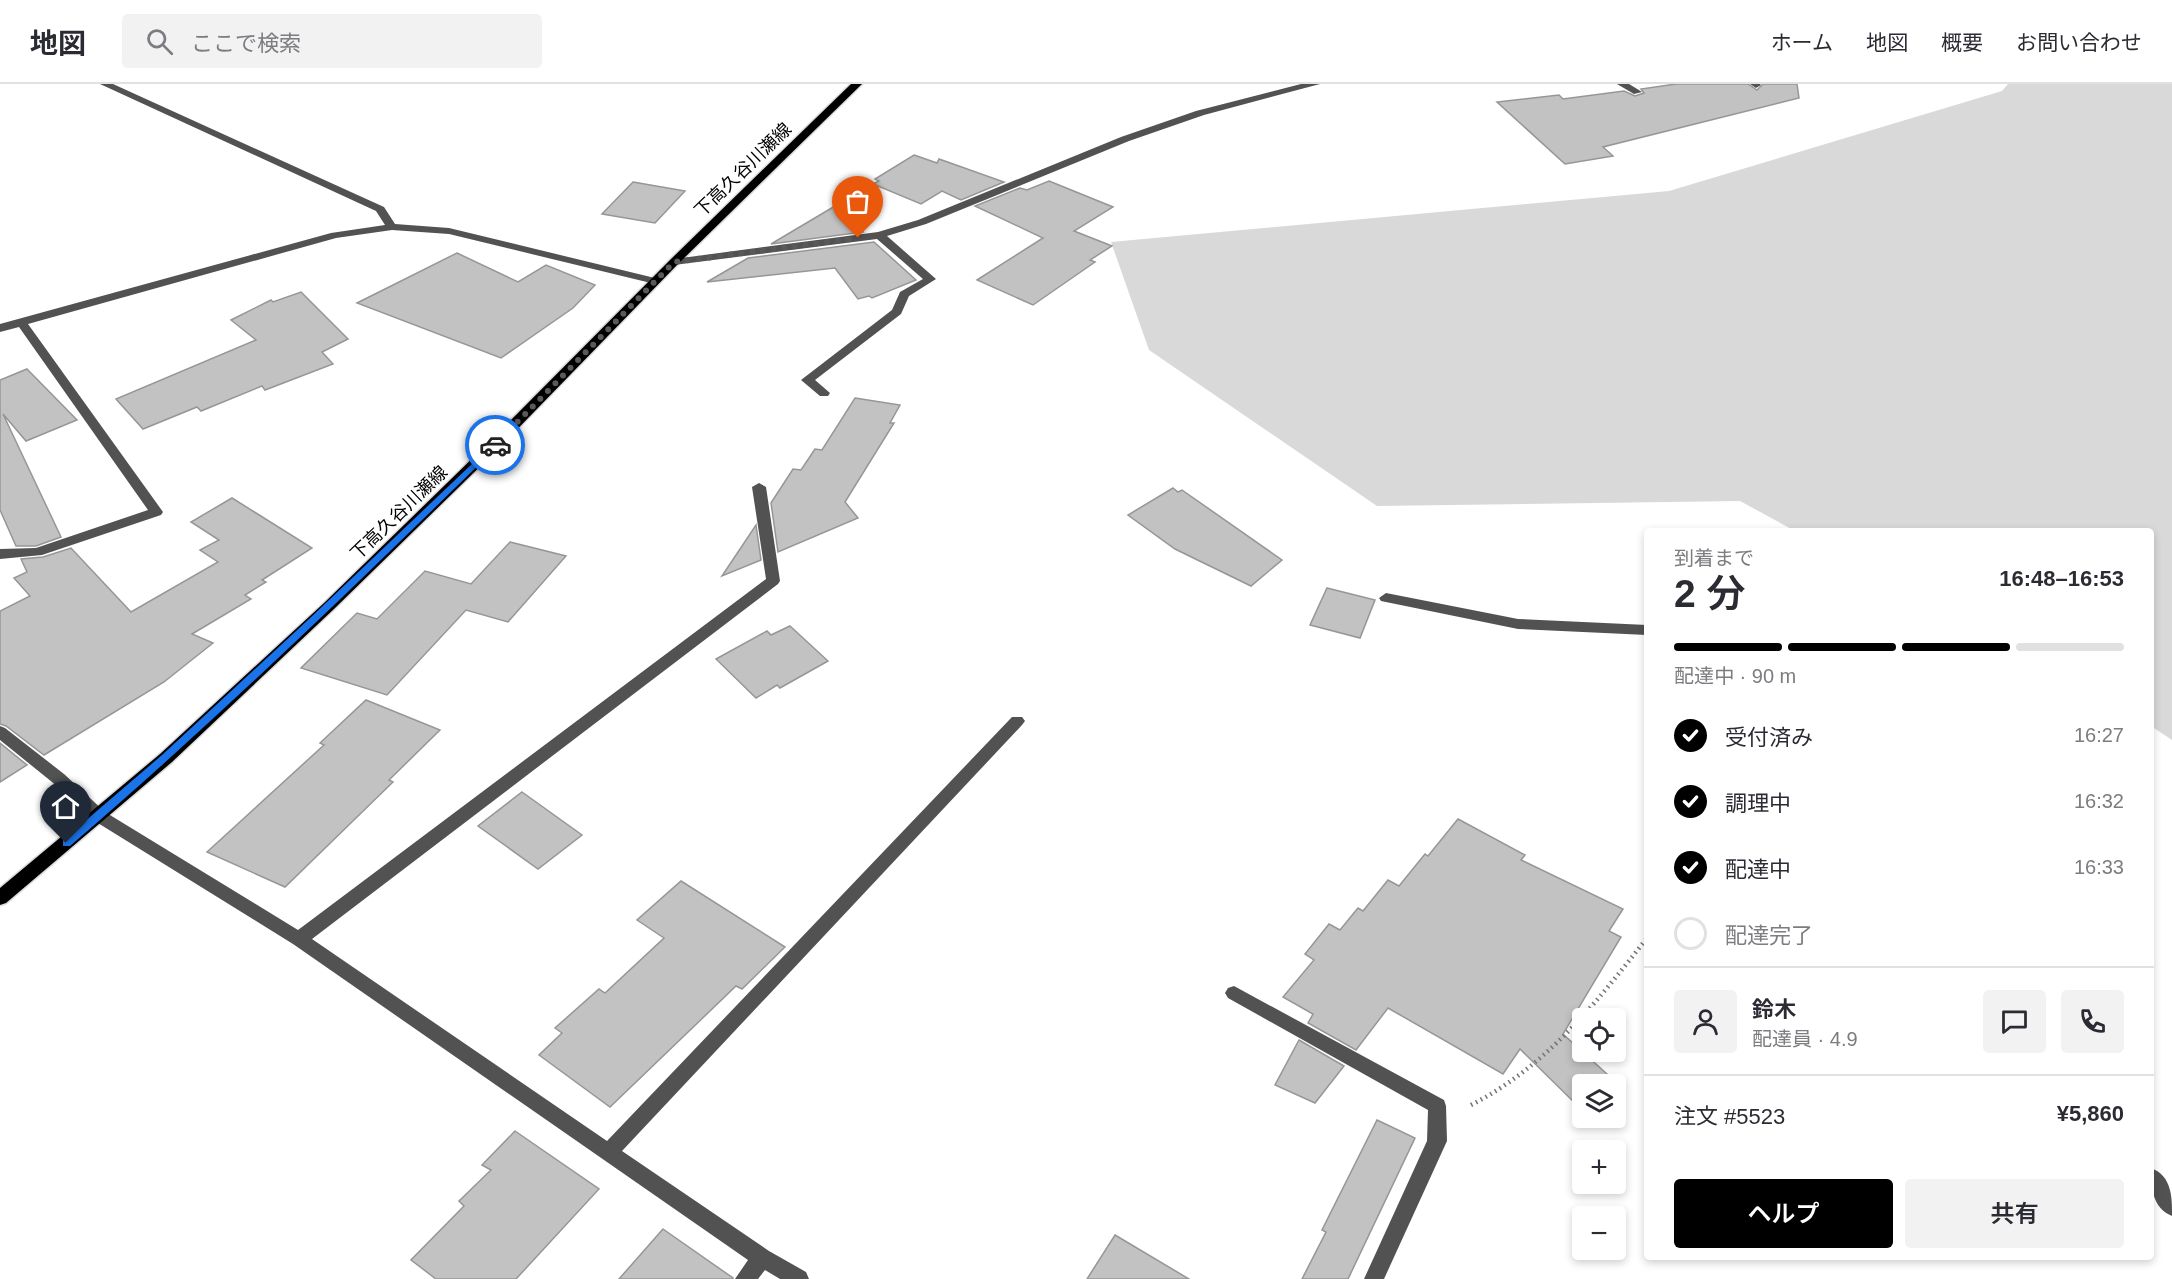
<!DOCTYPE html>
<html lang="ja">
<meta charset="utf-8">
<style>
:root{--surface:#fff;--page:#f2f2f3;--text:#2b2b33;--muted:#7c7c81;--line:#e1e1e2;--accent:#000}
body{margin:0;font-family:Arial,"Noto Sans JP",sans-serif;background:var(--page);color:var(--text);height:100vh;display:flex;flex-direction:column;font-size:22px;white-space:nowrap}
*{box-sizing:border-box;margin:0}
p{font-size:20px;color:var(--muted)}
.icon{flex:none;width:33px;height:33px;fill:none;stroke:currentColor;stroke-width:2;stroke-linecap:round;stroke-linejoin:round}
.map{position:relative;flex:1;overflow:hidden}
.drawer{position:absolute;left:1644px;top:444px;width:510px;height:732px;display:flex;flex-direction:column;background:var(--surface);border-radius:6px;box-shadow:0 3px 9px #0003}
.drawer>*{flex:none}
.fabs{position:absolute;left:1572px;top:924px;display:grid;gap:12px}
.fabs a{display:grid;place-items:center;width:54px;height:54px;border-radius:6px;background:var(--surface);box-shadow:0 3px 9px #0003;font-size:30px}
.pin{position:absolute;display:grid;place-items:center;width:51px;height:51px;color:#fff;margin:-62px -26px;border-radius:50% 50% 50% 0;rotate:-45deg;box-shadow:0 0 6px #0007}
.pin .icon{rotate:45deg}
.courier{position:absolute;display:grid;place-items:center;width:60px;height:60px;margin:-30px;border:4px solid #1a73e8;border-radius:50%;background:#fff;color:#222;box-shadow:0 2px 8px #0007}
.overview em{font-style:normal;font-weight:600}
.overview div{display:flex;flex-direction:column-reverse}
.overview{display:flex;align-items:center;justify-content:space-between;height:102px;padding:0 30px}
h1{font-size:39px;font-weight:600;line-height:45px}
.bar{display:grid;grid-template-columns:repeat(4,1fr);gap:9px 6px;align-content:center;height:72px;padding:0 30px}
.bar i{height:8px;border-radius:4px;background:var(--line)}
.bar .on{background:var(--accent)}
.bar p{grid-column:span 4}
.line{display:flex;align-items:center;gap:15px;padding:0 30px;border-top:2px solid var(--line)}
.line div{flex:1}
.round{display:grid;place-items:center;flex:none;width:63px;height:63px;border-radius:6px;background:var(--page)}
ol{padding:0 30px;list-style:none}
li{display:flex;align-items:center;gap:18px;height:66px}
li p{margin-inline-start:auto}
li .icon{padding:6px;border-radius:50%;background:var(--accent);color:#fff;stroke-width:4}
li:last-child{color:var(--muted)}
li i{width:33px;height:33px;border:3px solid var(--line);border-radius:50%}
.action{display:flex;gap:12px;margin-top:auto;padding:12px 30px}
.action a{flex:1;height:69px;border-radius:6px;background:var(--accent);color:#fff;font-size:24px;font-weight:600;line-height:69px;text-align:center}
.action a+a{background:var(--page);color:var(--text)}
header{display:flex;align-items:center;gap:36px;box-sizing:border-box;height:84px;padding:0 30px;background:var(--surface);border-bottom:2px solid var(--line)}
header strong{font-size:28px}
nav{display:flex;gap:33px;margin-inline-start:auto;font-size:21px}
.search{width:420px;height:54px;background:var(--page);display:flex;align-items:center;gap:15px;box-sizing:border-box;padding:0 21px;border-radius:6px;color:var(--muted);font-size:22px}
.map>svg:first-child{display:block}
.green{fill:#d9d9d9}
.building{fill:#c2c2c2;stroke:#969696;stroke-width:1.5}
.lines{fill:none;stroke-linecap:round;stroke-linejoin:round}
.major-casing{stroke:#dbdbdb;stroke-width:3}
.path{stroke:#747474;stroke-width:4.5;stroke-dasharray:1.5 4;stroke-linecap:butt}
.minor{fill:#525252;fill-rule:evenodd}
.major{fill:#000;fill-rule:evenodd}
.route{fill:#1a73e8}
.done{stroke:#595959;stroke-width:6;stroke-dasharray:0 10.8}
.labels{text-anchor:middle;stroke-width:4.5;stroke-linejoin:round;paint-order:stroke}
.street-label{font-size:18px;fill:#000;stroke:#fff}
</style>
<header>
<strong>地図</strong>
<div class="search"><svg class="icon" aria-label="search" viewBox="0 0 24 24"><circle cx="10" cy="10" r="6"/><path d="M15 15l6 6"/></svg>ここで検索</div>
<nav><a>ホーム</a><a>地図</a><a>概要</a><a>お問い合わせ</a></nav>
</header>
<div class="map">
<svg width="2172" height="1195" viewBox="0 0 2172 1195">
<rect width="100%" height="100%" fill="#fff"/>
<path class="green" d="M2008,0H2172V656L2151,642V447H1795L1740,417L1377,422L1149,266L1111,158L1669,107L2002,7Z"/>
<g class="building">
<path d="M1676,0H1748L1757,6L1763,0H1797L1799,14L1603,63L1613,72L1565,80L1497,18L1559,11L1563,15L1624,7L1635,12L1644,9L1641,5Z"/>
<path d="M914,71L937,79L939,75L1004,98L961,116L942,107L921,120L873,100L879,97L875,95Z"/>
<path d="M1049,97L1113,123L1074,147L1112,162L1090,176L1095,178L1033,221L977,196L1043,154L975,122L1020,104L1027,106Z"/>
<path d="M633,98L685,107L655,139L602,130Z"/>
<path d="M835,122L863,148L771,160Z"/>
<path d="M874,158L916,196L872,214L869,212L858,215L835,184L707,198L748,174Z"/>
<path d="M457,169L518,198L546,181L595,201L573,224L501,274L357,219Z"/>
<path d="M301,208L348,255L322,268L333,280L265,306L262,302L201,327L197,323L143,345L116,315L256,256L231,236L271,216L273,218Z"/>
<path d="M27,285L77,336L26,357L3,330L61,453L36,462H16L0,426V296Z"/>
<path d="M855,314L900,321L890,339H894L845,418L858,434L778,468L771,419L793,385L801,386L815,365L822,366Z"/>
<path d="M1173,404L1178,408L1182,406L1282,476L1251,502L1175,465L1128,431Z"/>
<path d="M232,414L312,464L262,496L266,498L245,511L251,515L192,550L213,559L164,598L44,671L6,642L0,640V527L30,512L14,494L27,488L21,475L43,473L71,464L131,528L218,478L200,466L219,456L191,438Z"/>
<path d="M756,441L761,476L722,492Z"/>
<path d="M510,458L566,472L508,538L466,526L387,611L301,584L357,529L377,535L425,487L471,500Z"/>
<path d="M1327,504L1375,516L1360,554L1310,541Z"/>
<path d="M790,542L828,577L780,604L777,601L756,614L716,575L767,547L771,551Z"/>
<path d="M366,616L440,646L389,696L393,698L285,803L207,768L324,661L320,659Z"/>
<path d="M0,659L27,681L0,698Z"/>
<path d="M522,708L582,751L538,785L478,742Z"/>
<path d="M1458,735L1525,771L1521,776L1623,825L1609,847L1621,853L1563,950L1618,1000H1582V1026L1520,965L1503,990L1388,924L1356,966L1308,939L1313,930L1283,913L1314,876L1305,870L1329,840L1340,846L1358,824L1363,827L1388,796L1399,802L1425,770L1428,772Z"/>
<path d="M681,797L785,863L742,905L736,902L610,1023L539,971L562,949L555,944L599,905L605,909L664,854L637,836Z"/>
<path d="M1299,956L1344,982L1315,1019L1275,1001Z"/>
<path d="M1377,1036L1415,1054L1348,1195H1302L1326,1148L1322,1146Z"/>
<path d="M515,1047L599,1105L516,1195H436L411,1176L464,1122L459,1117L491,1086L482,1081Z"/>
<path d="M663,1145L733,1194V1195H619Z"/>
<path d="M1115,1151L1189,1195H1087Z"/>
</g>
<g class="lines">
<g class="major-casing">
<path id="major" d="M851,0H862L678,180L497,366L334,525L172,678L6,819L0,821V804L160,670L324,519L487,360L670,176Z"/>
</g>
<path class="path" d="M1471,1021C1546,983 1596,919 1647,854"/>
<g class="minor">
<path d="M100,0H113L384,123L395,140L449,144L659,195L661,197L655,200L449,150L392,146L336,154L28,240L163,428L161,431L42,471L0,475V465L36,464L148,426L19,243L0,248V240L331,149L385,141L376,127Z"/>
<path d="M1301,0H1320L1204,31L1129,57L926,140L887,152L936,195L909,212L901,230L815,296L830,309L828,312H820L801,296L892,226L900,208L923,195L877,155L674,181L668,178L674,175L878,148L918,136L1121,53L1196,27Z"/>
<path d="M1617,0H1629L1642,8L1634,10Z"/>
<path d="M1750,0H1760L1761,1L1756,4Z"/>
<path d="M759,399L766,403L780,497L778,500L312,855L607,1057L1012,633H1022L1025,637L1022,641L622,1067L769,1167L806,1188L809,1195H780L765,1186L758,1195H735L748,1176L293,860L93,736L52,698L0,656V642L5,644L64,690L105,728L298,846L766,495L752,403Z"/>
<path d="M1386,509L1518,535L1647,541V551L1518,545L1381,517L1379,514Z"/>
<path d="M1234,902L1444,1016L1446,1022L1447,1057L1384,1195H1364L1427,1057L1428,1026L1228,914L1225,909L1228,904Z"/>
<path d="M2151,1084C2172,1092 2172,1113 2172,1132C2152,1124 2151,1103 2151,1084Z"/>
</g>
<use href="#major" class="major"/>
</g>
<path class="route" d="M495,358L498,359V362C358,499 218,635 70,762H63V756L162,671L309,535Z"/>
<g class="lines">
<path class="done" d="M495,361L674,178L858,154"/>
</g>
<g class="labels">
<g class="street-label">
<text transform="translate(743 86) rotate(-44)" y="6">下高久谷川瀬線</text>
<text transform="translate(399 429) rotate(-44)" y="6">下高久谷川瀬線</text>
</g>
</g>
</svg>
<div class="fabs">
<a><svg class="icon" aria-label="locate" viewBox="0 0 24 24"><circle cx="12" cy="12" r="6"/><path d="M12 2v4M12 18v4M2 12h4M18 12h4"/></svg></a>
<a><svg class="icon" aria-label="layers" viewBox="0 0 24 24"><path d="M12 4l9 5-9 5-9-5zM3 14l9 5 9-5"/></svg></a>
<a>+</a>
<a>−</a>
</div>
<div class="pin" style="left:858px;top:154px;background:#ea580c"><svg class="icon" aria-label="bag" viewBox="0 0 24 24"><path d="M5 8h14l-1 12H6zM9 8a3 3 0 0 1 6 0"/></svg></div>
<div class="pin" style="left:66px;top:759px;background:#1f2937"><svg class="icon" aria-label="home" viewBox="0 0 24 24"><path d="M3 11l9-7 9 7M6 9v11h12V9"/></svg></div>
<div class="courier" style="left:495px;top:361px"><svg class="icon" aria-label="car" viewBox="0 0 24 24"><path d="M5 17H2v-5l4-1 3-4h7l3 4 3 1v5h-3M9 17h6M6 11h13"/><circle cx="7" cy="17" r="2"/><circle cx="17" cy="17" r="2"/></svg></div>
<section class="drawer">
<div class="overview"><div><h1>2 分</h1><p>到着まで</p></div><em>16:48–16:53</em></div>
<div class="bar"><i class="on"></i><i class="on"></i><i class="on"></i><i></i><p>配達中 · 90 m</p></div>
<ol>
<li><svg class="icon" aria-label="check" viewBox="0 0 24 24"><path d="M5 12l5 5 9-10"/></svg>受付済み<p>16:27</p></li>
<li><svg class="icon" aria-label="check" viewBox="0 0 24 24"><path d="M5 12l5 5 9-10"/></svg>調理中<p>16:32</p></li>
<li><svg class="icon" aria-label="check" viewBox="0 0 24 24"><path d="M5 12l5 5 9-10"/></svg>配達中<p>16:33</p></li>
<li><i></i>配達完了</li>
</ol>
<div class="line" style="height:108px"><a class="round"><svg class="icon" aria-label="person" viewBox="0 0 24 24"><circle cx="12" cy="8" r="4"/><path d="M4 21q1-7 8-7t8 7"/></svg></a><div><b>鈴木</b><p>配達員 · 4.9</p></div><a class="round"><svg class="icon" aria-label="chat" viewBox="0 0 24 24"><path d="M4 5h16v11H9l-5 4z"/></svg></a><a class="round"><svg class="icon" aria-label="phone" viewBox="0 0 24 24"><path d="M5 4h4l2 5-3 2q2 4 5 5l2-3 5 2v4C11 20 4 13 5 4z"/></svg></a></div>
<div class="line" style="height:78px"><div>注文 #5523</div><b>¥5,860</b></div>
<div class="action"><a>ヘルプ</a><a>共有</a></div>
</section>
</div>
